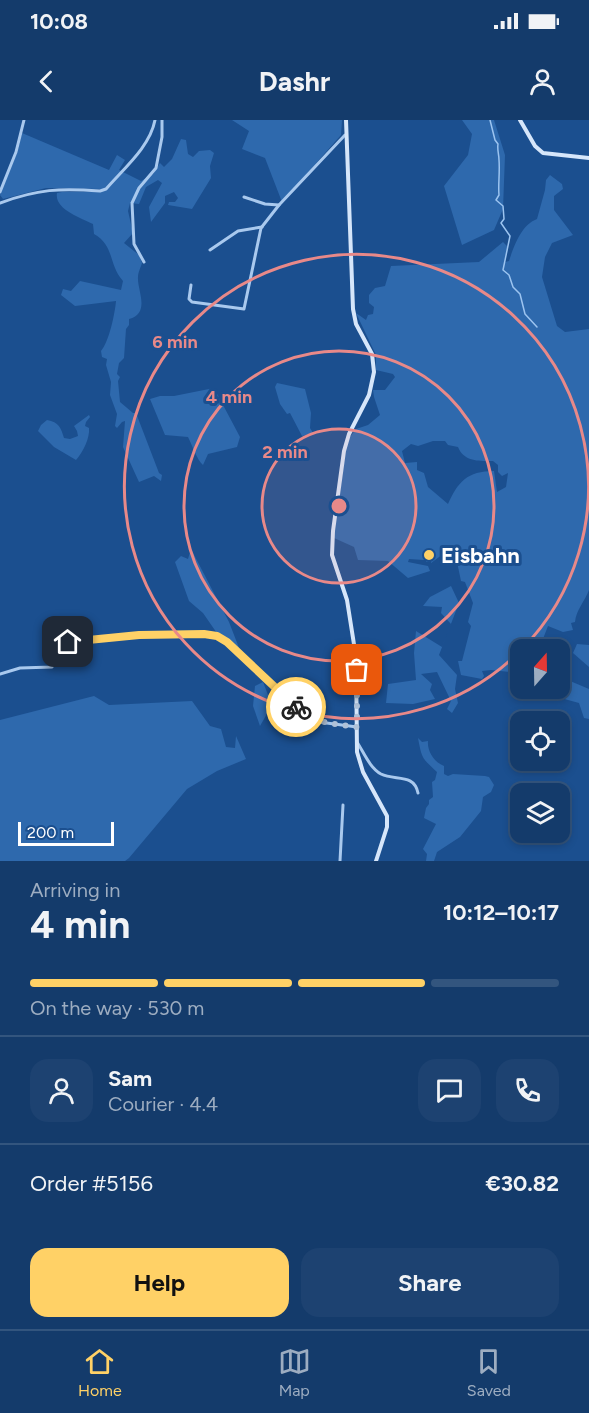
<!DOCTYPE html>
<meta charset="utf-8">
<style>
:root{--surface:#143b6b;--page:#1d4271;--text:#f1f3f6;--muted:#9dadc1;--line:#33557e;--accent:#ffd166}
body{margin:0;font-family:Figtree,sans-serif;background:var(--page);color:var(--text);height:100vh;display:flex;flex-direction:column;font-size:22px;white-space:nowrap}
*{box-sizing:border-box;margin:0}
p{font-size:20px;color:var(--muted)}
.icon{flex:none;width:33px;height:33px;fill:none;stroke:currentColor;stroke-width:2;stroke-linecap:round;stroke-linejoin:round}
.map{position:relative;height:741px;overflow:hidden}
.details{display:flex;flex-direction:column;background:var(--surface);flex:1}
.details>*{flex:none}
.needle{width:39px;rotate:20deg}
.tools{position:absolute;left:510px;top:519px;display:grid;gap:12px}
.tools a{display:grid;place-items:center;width:60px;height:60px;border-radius:12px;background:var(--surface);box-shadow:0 3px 9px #0003,0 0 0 2px var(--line);font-size:30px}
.scale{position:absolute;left:18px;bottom:15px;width:96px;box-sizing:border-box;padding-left:6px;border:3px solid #fff;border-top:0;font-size:16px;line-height:21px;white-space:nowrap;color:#fff;-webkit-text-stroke:4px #1b4f8f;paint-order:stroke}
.pin{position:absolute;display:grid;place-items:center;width:51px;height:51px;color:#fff;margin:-26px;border-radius:12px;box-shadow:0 3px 9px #0006}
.courier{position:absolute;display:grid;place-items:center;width:60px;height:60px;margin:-30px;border:4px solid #ffd166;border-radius:50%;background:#fff;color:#222;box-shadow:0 2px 8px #0007}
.overview em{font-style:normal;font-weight:700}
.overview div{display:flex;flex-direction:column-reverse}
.overview{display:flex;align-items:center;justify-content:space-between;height:102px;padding:0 30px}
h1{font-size:39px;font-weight:700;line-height:45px}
.bar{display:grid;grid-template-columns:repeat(4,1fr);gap:9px 6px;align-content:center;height:72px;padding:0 30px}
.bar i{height:8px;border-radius:4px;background:var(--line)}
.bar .on{background:var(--accent)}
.bar p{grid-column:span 4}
.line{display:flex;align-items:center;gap:15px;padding:0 30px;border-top:2px solid var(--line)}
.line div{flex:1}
.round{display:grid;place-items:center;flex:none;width:63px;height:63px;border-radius:18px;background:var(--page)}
.button{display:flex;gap:12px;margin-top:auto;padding:12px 30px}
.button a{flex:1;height:69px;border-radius:18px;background:var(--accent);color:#111;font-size:24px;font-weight:700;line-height:69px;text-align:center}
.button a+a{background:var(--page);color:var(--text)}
.status{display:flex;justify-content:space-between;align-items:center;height:42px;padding:0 30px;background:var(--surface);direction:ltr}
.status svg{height:16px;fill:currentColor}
header{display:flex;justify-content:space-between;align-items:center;height:78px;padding:0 30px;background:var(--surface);font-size:27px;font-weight:700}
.dock{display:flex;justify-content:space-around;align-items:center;height:84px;border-top:2px solid var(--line);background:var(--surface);font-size:16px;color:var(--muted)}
.dock a{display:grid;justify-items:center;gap:3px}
.dock .on{color:var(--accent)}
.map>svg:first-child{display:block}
.green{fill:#2e69ad;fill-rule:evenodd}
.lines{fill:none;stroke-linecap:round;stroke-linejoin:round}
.stream{stroke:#9cc4f0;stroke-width:1.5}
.street{stroke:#a9c9ee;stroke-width:3}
.secondary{stroke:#d6e6fa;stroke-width:4}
.done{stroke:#afc1d8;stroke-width:6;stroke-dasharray:0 10.8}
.route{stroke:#ffd166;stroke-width:8}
.ring{fill:none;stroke:#e88989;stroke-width:3}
.poi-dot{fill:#ffd166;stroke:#1b4f8f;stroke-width:2}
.labels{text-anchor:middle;stroke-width:6;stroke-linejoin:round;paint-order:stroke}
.poi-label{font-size:22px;font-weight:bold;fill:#fff;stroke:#1b4f8f;text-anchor:start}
.centre{fill:#e88989;stroke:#1b4f8f;stroke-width:3}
.ring-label{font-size:18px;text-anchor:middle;font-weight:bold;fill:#e88989;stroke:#1b4f8f;stroke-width:6;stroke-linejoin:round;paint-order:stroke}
</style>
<div class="status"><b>10:08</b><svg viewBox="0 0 49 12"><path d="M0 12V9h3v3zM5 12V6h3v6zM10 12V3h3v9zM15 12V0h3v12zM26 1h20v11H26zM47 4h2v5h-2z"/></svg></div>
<header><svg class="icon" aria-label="back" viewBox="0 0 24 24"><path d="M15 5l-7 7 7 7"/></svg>Dashr<svg class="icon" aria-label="person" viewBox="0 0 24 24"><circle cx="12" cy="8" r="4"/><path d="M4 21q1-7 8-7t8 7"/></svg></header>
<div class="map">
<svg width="589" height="741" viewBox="0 0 589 741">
<rect width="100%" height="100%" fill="#1b4f8f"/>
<g class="green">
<path d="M232,0H342L341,15L282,82L265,38L242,29L249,11Z"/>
<path d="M462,0H494L505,35L503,89L494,110L462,125L444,66L468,35L472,14Z"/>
<path d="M22,13L109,50L117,35L125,40L119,50L141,61L153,54L160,43L164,47L172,39L181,19L186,20L188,34L193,37L199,31L210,30L214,33L210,46L211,58L192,89L168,85L169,82H175L178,78L174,72L165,76V83L151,102L149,87L162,63L158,60L146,67L139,84L130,83L128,91L133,113L124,123L139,135L142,143C141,147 138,152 138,157C137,170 151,193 129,199V205L126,209L124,238L119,243L117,254L120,257L118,261L120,282L133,293H136L159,353L162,355L161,361L154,356L139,362L123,327L125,301L122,302L117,308L115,306L117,294L110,275L111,262L106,245L107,239L102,237L101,231C109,222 115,193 116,181L75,186L61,175L63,169L71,171L80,161L121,170L123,161C108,144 115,126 94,114L93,104C81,98 54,89 57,73L62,72H102V69L46,68L3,79L0,75L1,72L17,33Z"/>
<path d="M550,55L562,64L563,69L554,76V90L573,115L552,123L545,137L542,157L557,206L565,212L589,209V470C585,481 576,490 575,502L571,503L573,510L563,512L548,506L541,524L536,529L520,530V535L511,531L510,536L520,543V553L491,550L482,551L484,556L482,559L461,555L458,541H462L471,506L468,502L473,483L465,462L461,461L457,442L458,437L450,429L431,443V436L430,442H426V438L424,440L409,439L408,442L428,446L430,451L408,458L388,441L358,440L354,427L334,418L347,321L356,309L368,305L380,295L374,277L373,270H385L395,257L393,254L376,250V235L356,193L366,200L368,195L373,194L374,187L369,183V175L375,168L385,166L391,146L479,142L503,122L508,127L505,142L509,141C514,126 521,105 537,99L545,70L546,60ZM433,321H445L448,325L458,327C464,342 479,341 493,341L498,345V352L502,356L508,353L506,367L497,372L494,351C467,351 458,362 448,384L428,367L424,353L417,350V342L405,343L402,331L411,324L418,326Z"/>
<path d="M277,263L305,269L311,293L310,308L313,313L302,316L290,293L287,294L280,284L275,267Z"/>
<path d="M214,268L240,317L237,327L208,334L203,345C197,340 192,325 188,317L165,315L150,279L160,276H174Z"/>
<path d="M89,295L90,297L86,302L85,306L89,308C90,318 83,332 76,340L54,327L38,311L41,305L47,300C59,302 61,308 64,318L70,319L78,316L77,311L74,306Z"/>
<path d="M191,429L229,502L241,533L221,519L203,493L189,481L175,442L181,436L188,439Z"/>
<path d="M451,466L459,483L439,535L457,555L455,569L458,583L452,593L447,589L451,581L437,552L421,554L432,564L430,570L435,579L413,584L386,583L388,564L416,560L414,533L416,511L442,527L451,504L441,493L442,487L423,486L430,477Z"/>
<path d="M577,524L589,525V547L573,533Z"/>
<path d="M560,558H563L589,569V599L584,598L579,583L535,571L534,569L560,568Z"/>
<path d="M263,562L272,585L260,606L253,586L255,566Z"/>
<path d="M94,576L109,585L192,581L210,606L221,609L226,627L235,628L236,616L246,639L217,651L187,669L129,738L125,741H0V600Z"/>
<path d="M418,618L422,622L428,621C427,631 434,642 444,646V654L448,656L453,654L485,656L489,657L494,665L491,672L483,677L481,691L460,717L437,732L434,741H426L427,734L423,729L436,704L424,698L426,688L429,684V680L433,677L432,662L435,660L437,652C422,638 422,639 418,618Z"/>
</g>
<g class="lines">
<path class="stream" d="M490,0L495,20L498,24C497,30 499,34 499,40C500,52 498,65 499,75L496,80L503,86L504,99L501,103L510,116L503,150L509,155L513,167L520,174L525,194L537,207"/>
<g class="street">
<path d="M0,72L16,32L24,0"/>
<path d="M244,77L265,84L279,85L345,15"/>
<path d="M0,83C38,69 60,68 100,71L106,69C123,49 150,27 155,0"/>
<path d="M210,130L238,111L262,107"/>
<path d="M144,142L134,124L132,83L139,68L156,48L162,17V0"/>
<path d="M191,165L189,179L192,182L244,189L261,108L279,85"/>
<path d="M0,554L20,548L52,547L64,525L71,521L139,515L204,514L217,516L227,522L306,595L319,602L357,607"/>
<path d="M357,622C364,633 370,648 381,654C395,661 414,653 418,673"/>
<path d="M340,741L343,685"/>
</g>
<g class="secondary">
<path d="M346,0L353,189L356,204L372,234L374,252L369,275L349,314L344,331L333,411L332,435L347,480L356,537L357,632L363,652L387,696V707L376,741"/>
<path d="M520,0L535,26L543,33L589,38"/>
</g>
</g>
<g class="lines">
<path class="done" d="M296,587C314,603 333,604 357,607V550"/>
<path class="route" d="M68,522L139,515L204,514L217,516L227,522L296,587"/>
</g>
<circle cx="339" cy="386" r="77" fill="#e88989" fill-opacity=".12"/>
<g class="ring">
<circle cx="339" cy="386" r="77"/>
<circle cx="339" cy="386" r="155"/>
<path d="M519 532A232 232 0 1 1 522 529"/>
</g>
<circle class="poi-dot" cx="429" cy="435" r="6"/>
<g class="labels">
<g class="poi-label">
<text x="441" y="443">Eisbahn</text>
</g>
</g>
<circle cx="339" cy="386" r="9" class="centre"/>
<g class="ring-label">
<text x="175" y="228">6 min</text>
<text x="229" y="283">4 min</text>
<text x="285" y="338">2 min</text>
</g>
</svg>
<div class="tools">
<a><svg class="needle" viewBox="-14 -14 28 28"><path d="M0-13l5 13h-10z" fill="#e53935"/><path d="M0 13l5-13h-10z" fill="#9dadc1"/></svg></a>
<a><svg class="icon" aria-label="locate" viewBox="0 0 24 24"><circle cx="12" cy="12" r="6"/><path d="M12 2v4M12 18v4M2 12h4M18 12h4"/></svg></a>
<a><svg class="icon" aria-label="layers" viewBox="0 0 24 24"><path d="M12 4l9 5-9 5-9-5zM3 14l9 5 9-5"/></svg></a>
</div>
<div class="scale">200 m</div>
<div class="pin" style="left:357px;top:550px;background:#ea580c"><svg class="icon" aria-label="bag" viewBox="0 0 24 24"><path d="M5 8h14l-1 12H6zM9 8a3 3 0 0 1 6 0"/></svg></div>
<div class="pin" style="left:68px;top:522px;background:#1f2937"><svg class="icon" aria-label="home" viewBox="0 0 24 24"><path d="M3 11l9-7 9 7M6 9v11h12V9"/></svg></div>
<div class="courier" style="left:296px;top:587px"><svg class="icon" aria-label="bike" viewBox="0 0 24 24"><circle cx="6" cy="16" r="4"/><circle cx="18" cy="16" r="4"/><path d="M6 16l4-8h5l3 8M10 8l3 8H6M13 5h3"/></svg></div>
</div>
<section class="details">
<div class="overview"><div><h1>4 min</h1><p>Arriving in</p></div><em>10:12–10:17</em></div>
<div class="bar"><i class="on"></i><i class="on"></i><i class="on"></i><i></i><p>On the way · 530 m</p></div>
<div class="line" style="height:108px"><a class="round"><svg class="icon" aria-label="person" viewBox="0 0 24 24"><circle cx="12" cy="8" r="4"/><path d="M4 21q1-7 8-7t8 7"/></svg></a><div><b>Sam</b><p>Courier · 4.4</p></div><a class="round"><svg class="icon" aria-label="chat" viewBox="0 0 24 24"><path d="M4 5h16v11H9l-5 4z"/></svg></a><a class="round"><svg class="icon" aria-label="phone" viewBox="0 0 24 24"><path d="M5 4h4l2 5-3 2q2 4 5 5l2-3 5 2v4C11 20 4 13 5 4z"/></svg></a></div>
<div class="line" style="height:78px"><div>Order #5156</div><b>€30.82</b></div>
<div class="button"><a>Help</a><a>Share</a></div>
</section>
<nav class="dock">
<a class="on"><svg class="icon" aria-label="home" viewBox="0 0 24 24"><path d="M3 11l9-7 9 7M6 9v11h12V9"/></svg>Home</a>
<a><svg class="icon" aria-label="map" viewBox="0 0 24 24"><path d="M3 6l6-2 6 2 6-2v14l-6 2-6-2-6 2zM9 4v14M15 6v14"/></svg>Map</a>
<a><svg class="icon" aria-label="saved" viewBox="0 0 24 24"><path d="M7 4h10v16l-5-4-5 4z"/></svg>Saved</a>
</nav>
